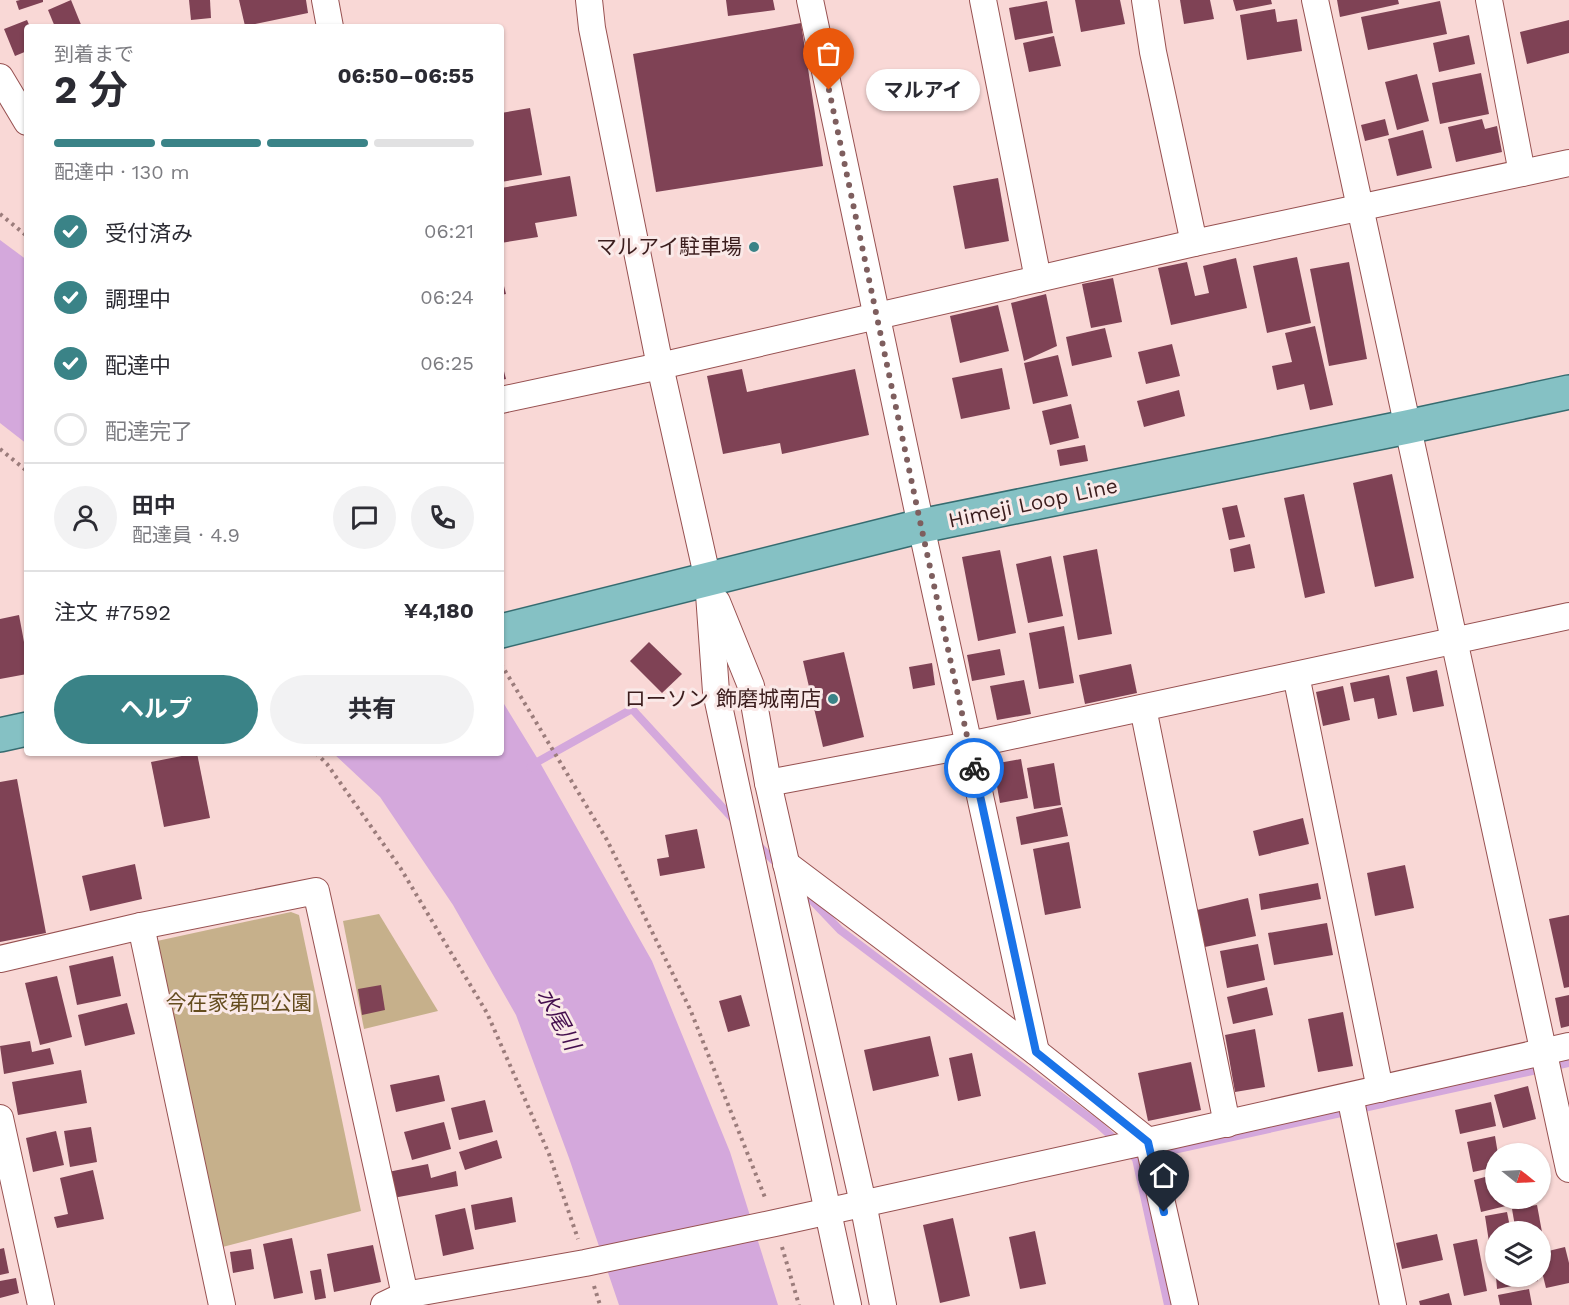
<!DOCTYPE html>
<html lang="ja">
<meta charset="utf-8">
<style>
:root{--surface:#fff;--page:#f2f2f3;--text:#2b2b33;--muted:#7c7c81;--line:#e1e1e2;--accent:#3a8387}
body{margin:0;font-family:"Work Sans","Noto Sans JP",sans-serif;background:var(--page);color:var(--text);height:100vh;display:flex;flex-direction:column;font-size:22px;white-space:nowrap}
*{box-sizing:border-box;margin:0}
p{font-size:20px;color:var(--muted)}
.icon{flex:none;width:33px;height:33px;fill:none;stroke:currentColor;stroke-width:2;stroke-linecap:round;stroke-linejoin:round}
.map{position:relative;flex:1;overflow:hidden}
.details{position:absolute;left:24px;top:24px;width:480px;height:732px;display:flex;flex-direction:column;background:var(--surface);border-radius:6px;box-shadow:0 2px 4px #0004}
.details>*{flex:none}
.needle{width:39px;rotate:108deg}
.controls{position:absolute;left:1485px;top:1143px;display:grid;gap:12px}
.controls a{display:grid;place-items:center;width:66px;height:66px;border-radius:50%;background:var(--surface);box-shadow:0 2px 4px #0004;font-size:30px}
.pin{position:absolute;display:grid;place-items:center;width:51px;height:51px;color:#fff;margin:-62px -26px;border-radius:50% 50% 50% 0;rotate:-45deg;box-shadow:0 0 6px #0007}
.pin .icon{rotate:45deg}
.courier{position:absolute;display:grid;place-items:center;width:60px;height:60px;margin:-30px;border:4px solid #1a73e8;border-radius:50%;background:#fff;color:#222;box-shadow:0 2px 8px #0007}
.bubble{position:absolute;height:42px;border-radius:21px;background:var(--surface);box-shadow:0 2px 4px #0004;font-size:20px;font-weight:700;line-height:42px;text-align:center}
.summary em{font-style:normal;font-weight:700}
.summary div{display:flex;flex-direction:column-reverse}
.summary{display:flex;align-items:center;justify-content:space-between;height:102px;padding:0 30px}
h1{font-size:39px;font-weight:700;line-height:45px}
.bar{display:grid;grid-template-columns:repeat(4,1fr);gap:9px 6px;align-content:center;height:72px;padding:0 30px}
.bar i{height:8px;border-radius:4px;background:var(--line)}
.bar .active{background:var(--accent)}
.bar p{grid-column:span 4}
.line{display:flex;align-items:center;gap:15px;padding:0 30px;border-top:2px solid var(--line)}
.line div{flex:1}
.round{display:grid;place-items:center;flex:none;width:63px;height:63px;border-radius:32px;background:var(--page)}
ol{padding:0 30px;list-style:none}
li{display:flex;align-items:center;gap:18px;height:66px}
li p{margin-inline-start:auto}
li .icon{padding:6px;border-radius:50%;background:var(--accent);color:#fff;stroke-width:4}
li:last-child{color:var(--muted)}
li i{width:33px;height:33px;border:3px solid var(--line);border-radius:50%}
.button{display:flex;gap:12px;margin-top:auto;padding:12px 30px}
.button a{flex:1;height:69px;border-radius:36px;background:var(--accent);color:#fff;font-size:24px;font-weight:700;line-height:69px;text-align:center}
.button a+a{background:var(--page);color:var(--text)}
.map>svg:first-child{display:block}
.green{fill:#c6b08b}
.water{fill:#d4a8dc}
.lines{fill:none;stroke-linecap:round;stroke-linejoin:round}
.stream{stroke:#d4a8dc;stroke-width:8}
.building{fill:#7f4255}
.minor-casing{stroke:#975151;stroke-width:28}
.major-casing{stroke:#366c70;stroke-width:36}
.path{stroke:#9b7c7b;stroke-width:4;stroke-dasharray:3 4.5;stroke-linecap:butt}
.minor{stroke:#fff;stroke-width:26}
.major{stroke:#85c1c4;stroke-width:33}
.done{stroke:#7e5e5e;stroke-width:6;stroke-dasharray:0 10.8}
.route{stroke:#1a73e8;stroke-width:8}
.poi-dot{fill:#3a8387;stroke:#fae9e8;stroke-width:2}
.labels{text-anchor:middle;stroke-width:6;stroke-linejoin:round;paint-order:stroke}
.poi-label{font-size:21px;fill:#3b1d1d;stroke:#fae9e8;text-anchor:end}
.street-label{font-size:21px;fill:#3b1d1d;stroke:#fae9e8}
.park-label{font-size:21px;fill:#644c1e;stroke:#fae9e8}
.water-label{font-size:22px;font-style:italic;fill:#440e4e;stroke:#fae9e8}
</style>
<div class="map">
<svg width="1569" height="1305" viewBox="0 0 1569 1305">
<rect width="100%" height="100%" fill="#f9d8d6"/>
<g class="green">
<path d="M291,912L299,915L361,1211L215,1249L157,941Z"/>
<path d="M379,914L438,1011L364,1029L343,921Z"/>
</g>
<g class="water">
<path d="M0,240L27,260V444L0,423Z"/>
<path d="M501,699L539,761L652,961L730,1152L778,1305H619L569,1158L516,1015L453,905L380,797L333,753H501Z"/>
</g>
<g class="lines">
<g class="stream">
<path d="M531,767L539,761L632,709L734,820"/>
<path d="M757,844L778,865"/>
<path d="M801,889L840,930L1099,1125L1119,1143"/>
<path d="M1128,1151L1136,1159L1168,1305"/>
<path d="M1155,1154L1569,1063"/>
</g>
</g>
<g class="building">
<path d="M20,0H43V2L19,10L16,1Z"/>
<path d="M71,0L82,27H55L48,10Z"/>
<path d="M189,0H210L211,18L191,20Z"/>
<path d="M239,0H306L308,13L245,26Z"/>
<path d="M726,0H773L775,10L728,16Z"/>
<path d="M1075,0H1120L1125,24L1081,32Z"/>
<path d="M1180,0H1210L1214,19L1184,24Z"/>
<path d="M1233,0H1271L1272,4L1236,11Z"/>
<path d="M1337,0H1398L1399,4L1340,17Z"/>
<path d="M1047,1L1053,33L1015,40L1009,8Z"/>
<path d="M1440,1L1447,34L1368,50L1361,17Z"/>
<path d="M1275,9L1277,22L1297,19L1302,51L1247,60L1240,15Z"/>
<path d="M27,20L30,27H27V51L15,56L4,29Z"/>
<path d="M1569,20V53L1527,64L1520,32Z"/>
<path d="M801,23L823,166L656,192L633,54Z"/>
<path d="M1469,35L1475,64L1439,72L1433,43Z"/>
<path d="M1054,36L1061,66L1029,72L1023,43Z"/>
<path d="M1481,73L1489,114L1440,124L1432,83Z"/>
<path d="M1417,74L1429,121L1397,130L1385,82Z"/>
<path d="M530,108L542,175L501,182V113Z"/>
<path d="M1385,119L1389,135L1365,141L1361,125Z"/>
<path d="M1482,119L1485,129L1497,126L1502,152L1456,162L1448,127Z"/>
<path d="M1423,130L1432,168L1397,176L1388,139Z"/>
<path d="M570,176L577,216L535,223L538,237L501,243V188Z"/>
<path d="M998,178L1009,241L965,249L953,186Z"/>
<path d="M1297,257L1311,323L1267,333L1253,266Z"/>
<path d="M1236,258L1247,308L1171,325L1158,268L1187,262L1195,296L1209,293L1203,266Z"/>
<path d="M1349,262L1367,359L1329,366L1310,269Z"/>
<path d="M501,274L506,294L501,295Z"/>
<path d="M1113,278L1122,322L1091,328L1082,284Z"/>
<path d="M1046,294L1057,346L1024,361L1011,303Z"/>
<path d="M998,305L1009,351L960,363L950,316Z"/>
<path d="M1315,326L1333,405L1310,410L1304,384L1277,390L1272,366L1292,362L1285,333Z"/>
<path d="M1105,328L1112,357L1072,366L1066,337Z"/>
<path d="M1172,344L1180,376L1146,384L1138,352Z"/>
<path d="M1058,355L1068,396L1033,404L1024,363Z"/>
<path d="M501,360L506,379L501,380Z"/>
<path d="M1002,368L1010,409L961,419L952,378Z"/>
<path d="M742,369L747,392L855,369L869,435L782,454L780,443L723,454L707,376Z"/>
<path d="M1179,390L1185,416L1144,427L1137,401Z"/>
<path d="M1071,404L1079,438L1050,445L1042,411Z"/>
<path d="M1085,445L1088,461L1060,466L1057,450Z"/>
<path d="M1392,474L1414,578L1375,587L1353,483Z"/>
<path d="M1304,494L1325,593L1305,598L1284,498Z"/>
<path d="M1237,505L1245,537L1229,540L1222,508Z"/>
<path d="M1250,544L1255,568L1234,572L1230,549Z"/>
<path d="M1097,549L1112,634L1078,640L1063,556Z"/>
<path d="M1000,550L1016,633L978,641L962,557Z"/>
<path d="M1051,556L1063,616L1028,623L1016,564Z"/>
<path d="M19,615L27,658V674L0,679V619Z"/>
<path d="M1064,626L1074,683L1039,689L1029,633Z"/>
<path d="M649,642L682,674L662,693L630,661Z"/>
<path d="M1000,649L1005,675L972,681L967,655Z"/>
<path d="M844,652L864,737L823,747L803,661Z"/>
<path d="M932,663L935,685L913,689L909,667Z"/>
<path d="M1131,664L1137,693L1085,704L1079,675Z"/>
<path d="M1437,670L1444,706L1413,712L1406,677Z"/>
<path d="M1389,675L1397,715L1378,719L1374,698L1354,702L1350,683Z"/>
<path d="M1024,680L1031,714L997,720L990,686Z"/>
<path d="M1343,686L1350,720L1323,726L1316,692Z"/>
<path d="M197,753L210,818L164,827L151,762Z"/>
<path d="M1021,759L1028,798L1000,803L993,764Z"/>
<path d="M1054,763L1061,805L1034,809L1027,768Z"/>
<path d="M17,779L46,933L0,942V782Z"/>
<path d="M1062,807L1068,836L1021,845L1016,817Z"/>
<path d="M1303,818L1309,844L1259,856L1253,831Z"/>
<path d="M697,829L705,868L660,876L657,859L669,857L665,835Z"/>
<path d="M1069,842L1081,908L1045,915L1033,849Z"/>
<path d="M135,864L142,899L90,911L82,876Z"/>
<path d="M1405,865L1414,908L1375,916L1367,873Z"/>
<path d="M1318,883L1321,899L1261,910L1259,894Z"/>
<path d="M1248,898L1256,936L1205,947L1197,910Z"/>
<path d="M1569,915V987L1564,988L1549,919Z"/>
<path d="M1327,923L1333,955L1274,965L1268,933Z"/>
<path d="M1258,944L1265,980L1227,988L1220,951Z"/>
<path d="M113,956L121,996L77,1005L69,966Z"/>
<path d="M57,976L72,1037L40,1045L25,983Z"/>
<path d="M381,985L385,1010L362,1015L358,989Z"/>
<path d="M1267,987L1273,1015L1233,1024L1227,997Z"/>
<path d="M741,995L750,1026L728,1032L719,1001Z"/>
<path d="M1569,995V1026L1561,1028L1555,998Z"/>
<path d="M127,1003L135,1034L85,1046L78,1015Z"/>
<path d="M1343,1012L1353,1066L1318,1072L1308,1019Z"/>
<path d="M1255,1029L1265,1087L1235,1092L1225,1035Z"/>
<path d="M930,1036L939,1076L873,1091L864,1050Z"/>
<path d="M30,1041L32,1052L50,1048L54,1064L4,1074L0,1046Z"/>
<path d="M972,1053L981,1096L958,1101L949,1058Z"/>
<path d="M1191,1062L1201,1110L1148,1121L1138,1073Z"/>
<path d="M81,1070L87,1103L18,1115L12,1082Z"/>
<path d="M439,1075L445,1101L396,1112L390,1085Z"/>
<path d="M1528,1086L1536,1119L1503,1128L1494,1095Z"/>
<path d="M485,1100L493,1132L459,1140L451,1108Z"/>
<path d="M1491,1102L1496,1126L1460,1134L1455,1110Z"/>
<path d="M444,1122L451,1149L412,1160L404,1132Z"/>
<path d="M91,1127L97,1162L70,1167L64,1131Z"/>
<path d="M56,1131L64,1165L33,1172L26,1138Z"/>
<path d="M1495,1136L1498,1154H1496V1167L1473,1172L1467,1142Z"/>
<path d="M497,1140L502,1158L465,1170L459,1152Z"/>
<path d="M428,1164L431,1178L456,1171L458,1186L393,1198L388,1172Z"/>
<path d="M93,1170L104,1219L57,1228L54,1217L68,1214L60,1178Z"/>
<path d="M1540,1172L1545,1185L1540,1186Z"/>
<path d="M1496,1174V1198H1512L1514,1204L1481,1212L1474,1180Z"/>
<path d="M512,1197L516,1222L475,1230L471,1205Z"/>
<path d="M1537,1205L1542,1232H1516L1512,1209Z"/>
<path d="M465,1208L474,1249L443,1256L435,1215Z"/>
<path d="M1507,1212L1511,1232H1496V1254L1491,1255L1485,1216Z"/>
<path d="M953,1218L970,1296L940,1303L923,1225Z"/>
<path d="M1035,1231L1046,1284L1020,1289L1009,1237Z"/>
<path d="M1437,1234L1443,1260L1402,1269L1396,1243Z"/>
<path d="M292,1238L303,1293L274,1299L263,1244Z"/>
<path d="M1477,1239L1487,1291L1464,1296L1453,1244Z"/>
<path d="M373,1245L381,1282L334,1292L327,1254Z"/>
<path d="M1565,1247L1569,1263V1283L1546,1288L1540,1264V1253Z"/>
<path d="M4,1248L9,1273L0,1275V1249Z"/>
<path d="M251,1249L254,1269L233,1273L230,1252Z"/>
<path d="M321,1269L326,1298L315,1300L310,1271Z"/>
<path d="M1496,1276H1537L1538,1281L1497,1289Z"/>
<path d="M16,1278L19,1293L0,1298V1281Z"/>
<path d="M1529,1289L1532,1305H1500L1498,1295Z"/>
<path d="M1449,1293L1452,1305H1420L1419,1301Z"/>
</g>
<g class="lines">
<g class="minor-casing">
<g id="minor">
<path d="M325,0L330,27"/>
<path d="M589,0L592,28L660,366L708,580L716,692L848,1305"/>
<path d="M810,0L921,526L1036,1052"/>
<path d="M983,0L1038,279"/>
<path d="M1145,0L1153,52L1194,243"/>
<path d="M1315,0L1569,1169"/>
<path d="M1489,0L1522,173"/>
<path d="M0,77L27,122"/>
<path d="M501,400L660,366L1194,243L1569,163"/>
<path d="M717,602L751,686L768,783L863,1203L883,1305"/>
<path d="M1296,675L1380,1089"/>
<path d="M1143,708L1227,1124"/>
<path d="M768,783L969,745L1569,616"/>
<path d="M786,864L1036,1052L1148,1141L1185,1305"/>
<path d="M141,926L222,1305"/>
<path d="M0,959L141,926L316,891L405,1295"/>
<path d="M1350,1096L1393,1305"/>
<path d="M0,1118L41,1305"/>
<path d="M384,1305L405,1295L585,1263L775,1223L1148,1141L1569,1046"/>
</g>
</g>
<g class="major-casing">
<g id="major">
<path d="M501,631L921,526L1407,427L1569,392"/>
<path d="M0,735L27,729"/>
</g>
</g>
<g class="path">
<path d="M0,214L27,236"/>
<path d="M0,449L27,471"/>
<path d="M501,664L607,840L690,1009L766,1200"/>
<path d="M316,753L327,764L401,869L487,1013L549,1154L578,1239"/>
<path d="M782,1247L799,1305"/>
<path d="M594,1286L600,1305"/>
</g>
<use href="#minor" class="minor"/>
<use href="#major" class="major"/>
</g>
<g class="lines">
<path class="done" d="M829,90L921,526L974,768"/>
<path class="route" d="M974,768L1036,1052L1148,1142L1164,1212"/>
</g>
<g class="poi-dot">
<circle cx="754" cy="247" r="6"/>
<circle cx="833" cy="699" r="6"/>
</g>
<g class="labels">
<g class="poi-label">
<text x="742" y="254">マルアイ駐車場</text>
<text x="821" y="706">ローソン 飾磨城南店</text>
</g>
<g class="street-label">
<text transform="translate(1033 503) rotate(-12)" y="7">Himeji Loop Line</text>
</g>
<g class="park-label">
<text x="239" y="1010">今在家第四公園</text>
</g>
<g class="water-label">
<text transform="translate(559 1019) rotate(62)" y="8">水尾川</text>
</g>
</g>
</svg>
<div class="controls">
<a><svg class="needle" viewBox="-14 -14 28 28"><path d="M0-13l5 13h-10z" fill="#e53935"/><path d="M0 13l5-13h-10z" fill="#7c7c81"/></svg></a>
<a><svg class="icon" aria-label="layers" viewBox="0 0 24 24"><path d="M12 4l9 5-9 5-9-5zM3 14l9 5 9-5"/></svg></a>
</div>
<div class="pin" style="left:829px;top:90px;background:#ea580c"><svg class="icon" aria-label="bag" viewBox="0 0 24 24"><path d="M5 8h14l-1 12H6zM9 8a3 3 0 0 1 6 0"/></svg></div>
<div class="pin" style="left:1164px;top:1212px;background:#1f2937"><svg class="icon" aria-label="home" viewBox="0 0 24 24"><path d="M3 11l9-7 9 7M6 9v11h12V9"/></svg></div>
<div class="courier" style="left:974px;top:768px"><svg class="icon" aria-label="bike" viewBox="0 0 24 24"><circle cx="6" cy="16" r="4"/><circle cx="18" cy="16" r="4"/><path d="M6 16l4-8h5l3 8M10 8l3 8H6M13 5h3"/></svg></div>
<div class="bubble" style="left:866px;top:69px;width:114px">マルアイ</div>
<section class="details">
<div class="summary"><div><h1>2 分</h1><p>到着まで</p></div><em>06:50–06:55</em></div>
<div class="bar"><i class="active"></i><i class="active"></i><i class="active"></i><i></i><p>配達中 · 130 m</p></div>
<ol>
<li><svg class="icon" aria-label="check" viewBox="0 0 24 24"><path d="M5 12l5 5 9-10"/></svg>受付済み<p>06:21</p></li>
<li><svg class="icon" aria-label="check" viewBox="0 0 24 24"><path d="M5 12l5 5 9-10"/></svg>調理中<p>06:24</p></li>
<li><svg class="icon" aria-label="check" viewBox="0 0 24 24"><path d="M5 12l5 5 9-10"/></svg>配達中<p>06:25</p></li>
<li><i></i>配達完了</li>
</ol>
<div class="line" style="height:108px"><a class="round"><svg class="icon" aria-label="person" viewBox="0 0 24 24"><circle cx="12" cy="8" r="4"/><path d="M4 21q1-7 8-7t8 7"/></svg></a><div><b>田中</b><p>配達員 · 4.9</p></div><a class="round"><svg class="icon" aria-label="chat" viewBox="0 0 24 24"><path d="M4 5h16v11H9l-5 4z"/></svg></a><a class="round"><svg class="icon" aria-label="phone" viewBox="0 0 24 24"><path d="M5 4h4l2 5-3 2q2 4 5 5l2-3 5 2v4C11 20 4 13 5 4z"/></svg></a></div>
<div class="line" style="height:78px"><div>注文 #7592</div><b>¥4,180</b></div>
<div class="button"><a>ヘルプ</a><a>共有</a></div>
</section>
</div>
